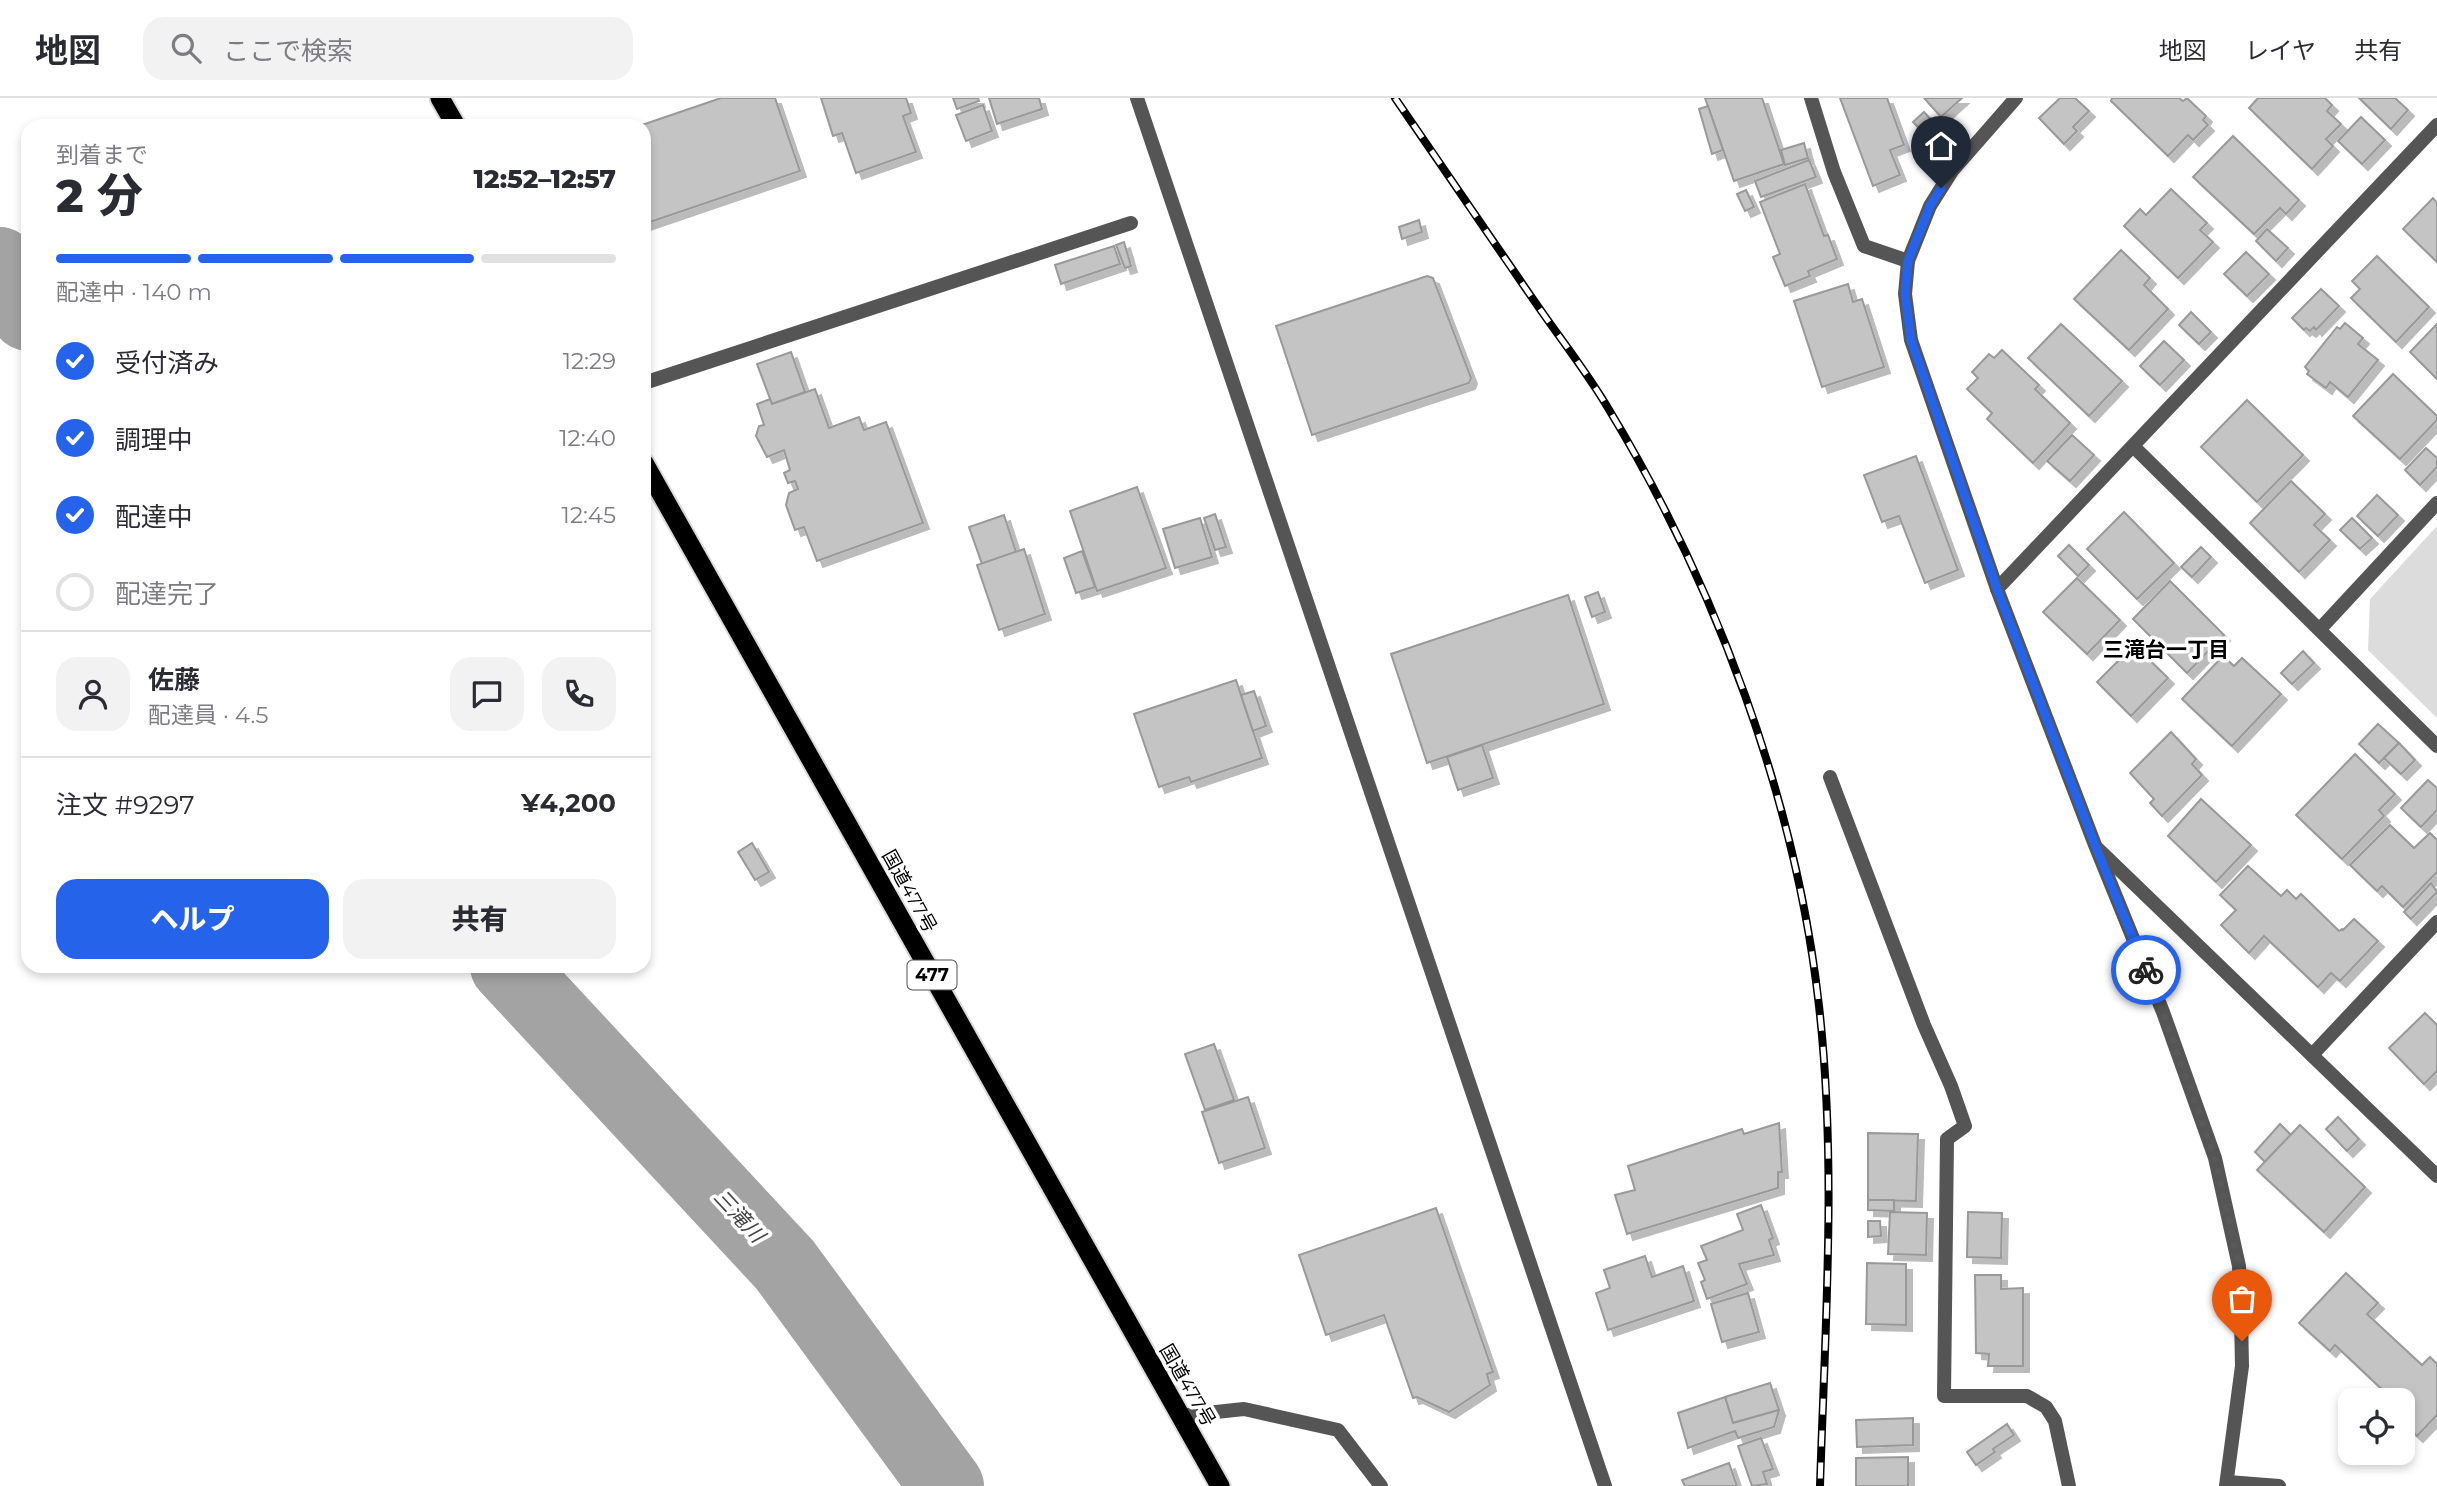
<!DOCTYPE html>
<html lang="ja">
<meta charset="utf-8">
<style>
:root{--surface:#fff;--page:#f2f2f3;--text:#2b2b33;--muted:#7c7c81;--line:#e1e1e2;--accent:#2563eb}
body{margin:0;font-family:Montserrat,"Noto Sans JP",sans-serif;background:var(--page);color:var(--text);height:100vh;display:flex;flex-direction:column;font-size:26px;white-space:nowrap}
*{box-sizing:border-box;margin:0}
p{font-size:23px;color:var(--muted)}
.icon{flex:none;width:38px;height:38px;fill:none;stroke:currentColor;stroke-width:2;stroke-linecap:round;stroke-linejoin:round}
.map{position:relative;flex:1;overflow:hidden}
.sheet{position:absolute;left:21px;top:21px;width:630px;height:854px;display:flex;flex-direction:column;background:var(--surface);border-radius:21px;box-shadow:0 4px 10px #0003}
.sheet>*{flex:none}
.tools{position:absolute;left:2338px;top:1290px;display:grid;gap:14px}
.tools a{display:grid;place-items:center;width:77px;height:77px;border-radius:14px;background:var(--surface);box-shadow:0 4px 10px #0003;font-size:35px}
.pin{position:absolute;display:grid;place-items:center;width:60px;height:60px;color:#fff;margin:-72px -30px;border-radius:50% 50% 50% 0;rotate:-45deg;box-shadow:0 0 7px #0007}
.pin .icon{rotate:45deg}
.courier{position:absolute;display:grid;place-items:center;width:70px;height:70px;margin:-35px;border:5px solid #2563eb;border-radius:50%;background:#fff;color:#222;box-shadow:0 2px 9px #0007}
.overview em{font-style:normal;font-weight:800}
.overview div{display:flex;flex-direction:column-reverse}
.overview{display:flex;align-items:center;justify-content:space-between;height:119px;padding:0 35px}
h1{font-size:46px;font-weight:800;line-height:52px}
.bar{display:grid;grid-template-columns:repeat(4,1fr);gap:10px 7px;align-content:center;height:84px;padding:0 35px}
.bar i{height:9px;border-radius:5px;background:var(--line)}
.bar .current{background:var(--accent)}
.bar p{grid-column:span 4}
.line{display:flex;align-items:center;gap:18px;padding:0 35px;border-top:2px solid var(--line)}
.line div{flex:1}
.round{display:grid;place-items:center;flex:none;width:74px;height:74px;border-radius:21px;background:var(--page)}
ol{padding:0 35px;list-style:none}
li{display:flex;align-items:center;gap:21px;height:77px}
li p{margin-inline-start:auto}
li .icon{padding:7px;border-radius:50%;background:var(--accent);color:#fff;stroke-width:4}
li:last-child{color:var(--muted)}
li i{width:38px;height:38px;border:4px solid var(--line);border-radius:50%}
.cta{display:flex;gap:14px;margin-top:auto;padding:14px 35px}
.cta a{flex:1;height:80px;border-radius:21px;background:var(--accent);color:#fff;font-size:28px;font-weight:800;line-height:80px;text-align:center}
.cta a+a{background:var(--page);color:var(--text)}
header{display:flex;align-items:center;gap:42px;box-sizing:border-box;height:98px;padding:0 35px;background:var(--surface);border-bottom:2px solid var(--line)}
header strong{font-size:33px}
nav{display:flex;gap:38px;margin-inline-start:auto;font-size:24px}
.search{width:490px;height:63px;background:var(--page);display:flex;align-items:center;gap:18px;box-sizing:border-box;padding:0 24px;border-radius:21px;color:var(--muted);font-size:26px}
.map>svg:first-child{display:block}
.green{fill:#dcdcdc}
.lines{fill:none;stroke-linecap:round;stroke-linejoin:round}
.river{stroke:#a3a3a3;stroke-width:74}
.building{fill:#c4c4c4;stroke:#999;stroke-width:2;filter:url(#shadow)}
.trunk-casing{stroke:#dbdbdb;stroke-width:23}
.minor{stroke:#555;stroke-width:14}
.tertiary{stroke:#555;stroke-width:14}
.trunk{stroke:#000;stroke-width:19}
.rail-casing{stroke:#000;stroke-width:8}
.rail{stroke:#fff;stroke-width:5;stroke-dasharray:16;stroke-linecap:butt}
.done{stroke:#595959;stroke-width:7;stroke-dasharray:0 12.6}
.route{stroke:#2563eb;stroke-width:9}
.labels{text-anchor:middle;stroke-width:7;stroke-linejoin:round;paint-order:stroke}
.shield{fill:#fff;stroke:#4c4c4c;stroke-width:2}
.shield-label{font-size:18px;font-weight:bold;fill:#000}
.street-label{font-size:19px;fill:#000;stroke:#fff}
.neighbourhood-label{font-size:21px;font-weight:bold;fill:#000;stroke:#fff}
.water-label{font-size:21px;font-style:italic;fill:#444;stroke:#fff}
</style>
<header>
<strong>地図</strong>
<div class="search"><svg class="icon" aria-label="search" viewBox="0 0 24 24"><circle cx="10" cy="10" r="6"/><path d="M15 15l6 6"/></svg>ここで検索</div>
<nav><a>地図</a><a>レイヤ</a><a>共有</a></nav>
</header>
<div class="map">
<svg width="2437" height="1388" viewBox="0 0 2437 1388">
<defs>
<filter id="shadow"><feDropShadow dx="6" dy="6" stdDeviation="0" flood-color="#0004"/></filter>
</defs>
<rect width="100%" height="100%" fill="#fff"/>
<path class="green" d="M2437,428V620L2368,552L2370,501Z"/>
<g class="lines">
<g class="river">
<path d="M0,166L28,216"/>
<path d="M507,868L785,1167L947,1388"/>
</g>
</g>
<g class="building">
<path d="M721,0H775L800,73L644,126V28H639Z"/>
<path d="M821,0H906L911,15L903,18L916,54L856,75L842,35L833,38Z"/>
<path d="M953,0H978L979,3L957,11Z"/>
<path d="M989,0H1039L1042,11L997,26Z"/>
<path d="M1705,0H1762L1784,66L1734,83Z"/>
<path d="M1840,0H1887L1904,47L1890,52L1900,77L1873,88Z"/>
<path d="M1924,0H1962L1941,19Z"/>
<path d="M2060,0H2075L2089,13L2073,29L2077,33L2064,46L2039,20Z"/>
<path d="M2112,0H2179L2183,3L2187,0L2206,18L2203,22L2208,27L2193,42L2188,37L2168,58L2111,3Z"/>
<path d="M2258,0H2325L2332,7L2327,13L2341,26L2326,41L2333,48L2312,71L2249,10Z"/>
<path d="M2359,0H2395L2408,12L2391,31Z"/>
<path d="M983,7L992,33L966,43L956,17Z"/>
<path d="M1708,8L1723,52L1712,56L1699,11Z"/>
<path d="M1924,14L1945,37L1934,46L1913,24Z"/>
<path d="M2361,19L2385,42L2362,66L2338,43Z"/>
<path d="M2233,38L2299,102L2286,116L2280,110L2254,136L2193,79Z"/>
<path d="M1804,45L1808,60L1785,67L1781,52Z"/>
<path d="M1809,62L1816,79L1761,99L1755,83Z"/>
<path d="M1805,86L1824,138L1828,137L1837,161L1808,173L1810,178L1785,188L1773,159L1780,156L1760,104Z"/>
<path d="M2171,91L2207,125L2200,132L2213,144L2178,180L2124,128L2140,111L2146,117Z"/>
<path d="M1746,92L1754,109L1745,113L1737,96Z"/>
<path d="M2433,100L2437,105V164L2403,131Z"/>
<path d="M1419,122L1422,134L1402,141L1399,129Z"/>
<path d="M2267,131L2288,150L2276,163L2256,143Z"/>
<path d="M1124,144L1131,168L1125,170L1116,147Z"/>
<path d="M1114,148L1120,166L1061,186L1055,167Z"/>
<path d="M2121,152L2150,180L2144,187L2168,211L2129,252L2074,201Z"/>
<path d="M2246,154L2269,176L2247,198L2224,176Z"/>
<path d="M2377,158L2429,209L2396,244L2351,200L2360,191L2352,183Z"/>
<path d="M1427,178L1433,180L1471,280L1469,285L1312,337L1276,228Z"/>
<path d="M1848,186L1853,204L1862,201L1884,269L1822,289L1794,203Z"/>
<path d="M2321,191L2339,208L2316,232L2314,229L2310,233L2306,230L2304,232L2292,220Z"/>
<path d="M2191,214L2211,234L2199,246L2179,227Z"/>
<path d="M2345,225L2363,240L2358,246L2378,262L2348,299L2330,284L2326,290L2307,276L2309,273L2305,269L2337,229L2340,231Z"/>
<path d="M2061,226L2122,283L2089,318L2028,260Z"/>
<path d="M2437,226V281L2410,254Z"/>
<path d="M2164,243L2184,262L2160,287L2140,268Z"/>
<path d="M2002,252L2039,287L2035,291L2070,325L2033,365L1987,321L1992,315L1967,291L1978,280L1972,274L1989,256L1994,260Z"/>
<path d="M791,254L805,294L772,306L757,266Z"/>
<path d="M2393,276L2437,318V322L2400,361L2353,318Z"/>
<path d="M815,291L829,330L859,319L864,332L886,324L923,425L817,463L804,429L795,432L786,407L789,395L798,391L795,383L788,385L784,375L790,372L784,352L767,359L756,338L759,328L764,327L757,306L770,301L772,306Z"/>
<path d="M2247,302L2303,357L2257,404L2201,349Z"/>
<path d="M2072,337L2094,357L2070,383L2047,363Z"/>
<path d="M2426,350L2437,360V369L2420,387L2405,372Z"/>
<path d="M1916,358L1958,472L1925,485L1899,418L1882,424L1864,377Z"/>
<path d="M2291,383L2325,416L2314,427L2330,442L2299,474L2250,425Z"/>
<path d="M1137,389L1166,470L1097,493L1070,413Z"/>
<path d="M2377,397L2398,417L2378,438L2357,418Z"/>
<path d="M2124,414L2174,465L2137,501L2087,451Z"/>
<path d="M1215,416L1226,449L1215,452L1204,420Z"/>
<path d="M1004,417L1016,454L982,466L969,429Z"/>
<path d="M1200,420L1212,459L1175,470L1163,431Z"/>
<path d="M2352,420L2372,440L2360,451L2340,432Z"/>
<path d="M2069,447L2089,467L2078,478L2058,458Z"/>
<path d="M2201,449L2211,459L2192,479L2181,469Z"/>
<path d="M1024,451L1045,516L999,532L977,467Z"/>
<path d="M1082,453L1095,489L1076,495L1064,460Z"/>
<path d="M2077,480L2120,522L2087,556L2043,514Z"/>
<path d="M2170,483L2224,537L2187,575L2133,521Z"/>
<path d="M1598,494L1605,514L1592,519L1585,499Z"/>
<path d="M1568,497L1604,606L1427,665L1391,556Z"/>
<path d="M2134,547L2168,580L2131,618L2097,584Z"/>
<path d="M2303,553L2314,565L2292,586L2281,575Z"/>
<path d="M2223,558L2234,568L2242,560L2281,596L2232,648L2182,601Z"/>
<path d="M1236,582L1262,660L1191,684L1189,679L1159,689L1134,616Z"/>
<path d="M1254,593L1266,628L1253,633L1241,597Z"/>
<path d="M2378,626L2399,645L2379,665L2359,646Z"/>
<path d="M2171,634L2196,661L2192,666L2202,677L2162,718L2150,705L2154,701L2130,675Z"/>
<path d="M2399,645L2415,662L2401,676L2384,660Z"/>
<path d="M1482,647L1493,680L1458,692L1447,659Z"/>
<path d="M2355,656L2395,696L2379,712L2384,718L2342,761L2296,717Z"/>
<path d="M2428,682L2437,690V712L2421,729L2401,710Z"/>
<path d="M2201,701L2251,747L2216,784L2168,738Z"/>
<path d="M2390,727L2414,750L2430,735L2437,742V774L2403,809L2382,788L2377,793L2350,767Z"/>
<path d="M752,745L769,774L755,782L738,754Z"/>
<path d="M2248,768L2281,798L2287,792L2296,801L2301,796L2339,833L2342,831L2343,832L2354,821L2378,843L2340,883L2331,875L2318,889L2264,838L2249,855L2221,827L2236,812L2220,797Z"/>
<path d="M2431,785L2437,794L2411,821L2404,814Z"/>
<path d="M2425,915L2437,927V973L2424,986L2389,950Z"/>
<path d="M1214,946L1234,1002L1205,1012L1185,956Z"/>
<path d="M1248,999L1265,1050L1219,1065L1202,1014Z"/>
<path d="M2338,1019L2359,1041L2347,1053L2326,1031Z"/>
<path d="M1779,1025L1782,1074H1778V1090L1627,1136L1615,1097L1635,1092L1628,1068L1742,1031L1744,1036Z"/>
<path d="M2280,1026L2291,1037L2265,1064L2255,1054Z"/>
<path d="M2300,1027L2365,1089L2324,1134L2257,1072Z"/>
<path d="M1868,1035L1918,1036L1916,1103L1868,1102Z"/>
<path d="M1868,1102H1894V1113L1868,1112Z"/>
<path d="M1761,1107L1773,1140L1769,1142L1774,1157L1739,1166L1747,1186L1707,1201L1701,1184L1705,1182L1698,1165L1707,1162L1701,1148L1743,1132L1737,1116Z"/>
<path d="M1436,1110L1493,1274L1487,1276L1490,1287L1449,1314L1417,1299L1413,1300L1384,1217L1326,1237L1299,1157Z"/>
<path d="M1890,1114L1927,1115L1926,1157L1888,1156Z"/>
<path d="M1968,1114L2002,1115L2001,1160L1967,1159Z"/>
<path d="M1868,1123H1880L1881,1138L1868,1139Z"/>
<path d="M1645,1158L1652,1179L1683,1168L1694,1203L1608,1232L1596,1195L1610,1190L1604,1172Z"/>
<path d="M1867,1165L1906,1166V1227L1866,1226Z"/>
<path d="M2346,1175L2378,1205L2367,1216L2422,1267L2430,1259L2437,1266V1317L2417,1338L2403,1325V1302H2388L2390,1299L2335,1247L2330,1253L2299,1225Z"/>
<path d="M1975,1177H2001V1191L2023,1190V1268H1988L1989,1256L1976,1255Z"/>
<path d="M1748,1195L1759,1234L1722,1244L1711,1206Z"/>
<path d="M1770,1285L1779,1312L1733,1325L1725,1299Z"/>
<path d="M1725,1299L1733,1325L1779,1312L1774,1329L1738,1340L1735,1333L1688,1350L1678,1315Z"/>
<path d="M1913,1320V1347L1857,1349L1856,1322Z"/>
<path d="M2007,1326L2014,1337L1993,1351L1995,1354L1976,1367L1967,1354Z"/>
<path d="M1761,1340L1773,1371L1763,1374L1767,1386L1752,1388L1738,1348Z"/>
<path d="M1908,1359V1388H1856V1360Z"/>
<path d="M1729,1365L1737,1388H1685L1682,1382Z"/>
</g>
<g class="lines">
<g class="trunk-casing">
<g id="trunk">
<path d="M440,0L456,28"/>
<path d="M644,365L1220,1388"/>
</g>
</g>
<g class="minor">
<path d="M1811,0L1834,74L1864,148L1908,163"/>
<path d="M644,285L1131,125"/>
<path d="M2134,349L2437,648"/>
<path d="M1997,491L2437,27"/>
<path d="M2320,531L2437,405"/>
<path d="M1830,679L1924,927L1951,988L1965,1028L1947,1041L1944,1298H2027L2046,1309L2055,1323L2069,1388"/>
<path d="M2312,957L2437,824"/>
<path d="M1179,1318L1244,1311L1338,1332L1381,1388"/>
<path d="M2228,1384L2279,1388"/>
</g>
<g class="tertiary">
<path d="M1137,0L1605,1388"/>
<path d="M2016,0L1952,73L1930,108L1908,163L1905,196L1911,242L1997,491L2095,747L2163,914L2215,1060L2239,1168L2241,1218L2242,1268L2226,1388"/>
<path d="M2098,751L2437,1078"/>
</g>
<use href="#trunk" class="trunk"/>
<g class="rail-casing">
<path id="rail" d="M1395,0C1442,68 1488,136 1535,204C1559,239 1586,273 1608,310C1715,486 1796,701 1819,908C1837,1067 1825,1228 1820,1388"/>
</g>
<use href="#rail" class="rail"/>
</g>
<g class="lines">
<path class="done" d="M2146,872L2163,914L2215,1060L2239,1168L2242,1243"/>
<path class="route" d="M1941,90L1930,108L1908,163L1905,196L1911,242L1997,491L2095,747L2146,872"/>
</g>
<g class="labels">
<rect class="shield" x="907.5" y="862.5" width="49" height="29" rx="5"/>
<g class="shield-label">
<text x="932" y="883">477</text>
</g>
<g class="street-label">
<text transform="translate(910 793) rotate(61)" y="7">国道477号</text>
<text transform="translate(1188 1287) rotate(60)" y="7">国道477号</text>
</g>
<g class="neighbourhood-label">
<text x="2166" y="559">三滝台一丁目</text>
</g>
<g class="water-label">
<text transform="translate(739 1118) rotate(47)" y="7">三滝川</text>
</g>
</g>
</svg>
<div class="tools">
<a><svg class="icon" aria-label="locate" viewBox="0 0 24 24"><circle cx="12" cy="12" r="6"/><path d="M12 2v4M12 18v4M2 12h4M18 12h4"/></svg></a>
</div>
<div class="pin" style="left:2242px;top:1243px;background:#ea580c"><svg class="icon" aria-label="bag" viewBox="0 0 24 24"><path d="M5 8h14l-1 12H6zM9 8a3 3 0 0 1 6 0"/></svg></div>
<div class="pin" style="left:1941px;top:90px;background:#1f2937"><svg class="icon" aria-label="home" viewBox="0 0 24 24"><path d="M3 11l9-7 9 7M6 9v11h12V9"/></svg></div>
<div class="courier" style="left:2146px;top:872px"><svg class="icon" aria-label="bike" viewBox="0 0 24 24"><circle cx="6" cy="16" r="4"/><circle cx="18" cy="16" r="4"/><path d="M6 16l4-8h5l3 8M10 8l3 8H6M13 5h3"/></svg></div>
<section class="sheet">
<div class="overview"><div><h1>2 分</h1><p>到着まで</p></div><em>12:52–12:57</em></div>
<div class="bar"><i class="current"></i><i class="current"></i><i class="current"></i><i></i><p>配達中 · 140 m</p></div>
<ol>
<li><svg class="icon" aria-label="check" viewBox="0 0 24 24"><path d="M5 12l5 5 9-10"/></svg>受付済み<p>12:29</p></li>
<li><svg class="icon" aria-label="check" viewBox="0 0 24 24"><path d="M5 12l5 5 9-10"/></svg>調理中<p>12:40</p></li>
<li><svg class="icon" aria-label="check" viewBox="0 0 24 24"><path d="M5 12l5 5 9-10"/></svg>配達中<p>12:45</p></li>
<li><i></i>配達完了</li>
</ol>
<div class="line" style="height:126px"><a class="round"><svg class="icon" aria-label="person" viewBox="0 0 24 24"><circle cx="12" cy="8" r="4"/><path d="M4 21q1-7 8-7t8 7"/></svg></a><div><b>佐藤</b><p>配達員 · 4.5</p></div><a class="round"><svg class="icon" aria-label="chat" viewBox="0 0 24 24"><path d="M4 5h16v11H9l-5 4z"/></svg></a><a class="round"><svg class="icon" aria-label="phone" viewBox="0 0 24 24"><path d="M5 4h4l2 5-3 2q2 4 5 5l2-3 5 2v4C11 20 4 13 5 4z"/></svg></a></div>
<div class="line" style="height:91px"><div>注文 #9297</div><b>¥4,200</b></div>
<div class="cta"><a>ヘルプ</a><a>共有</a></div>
</section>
</div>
